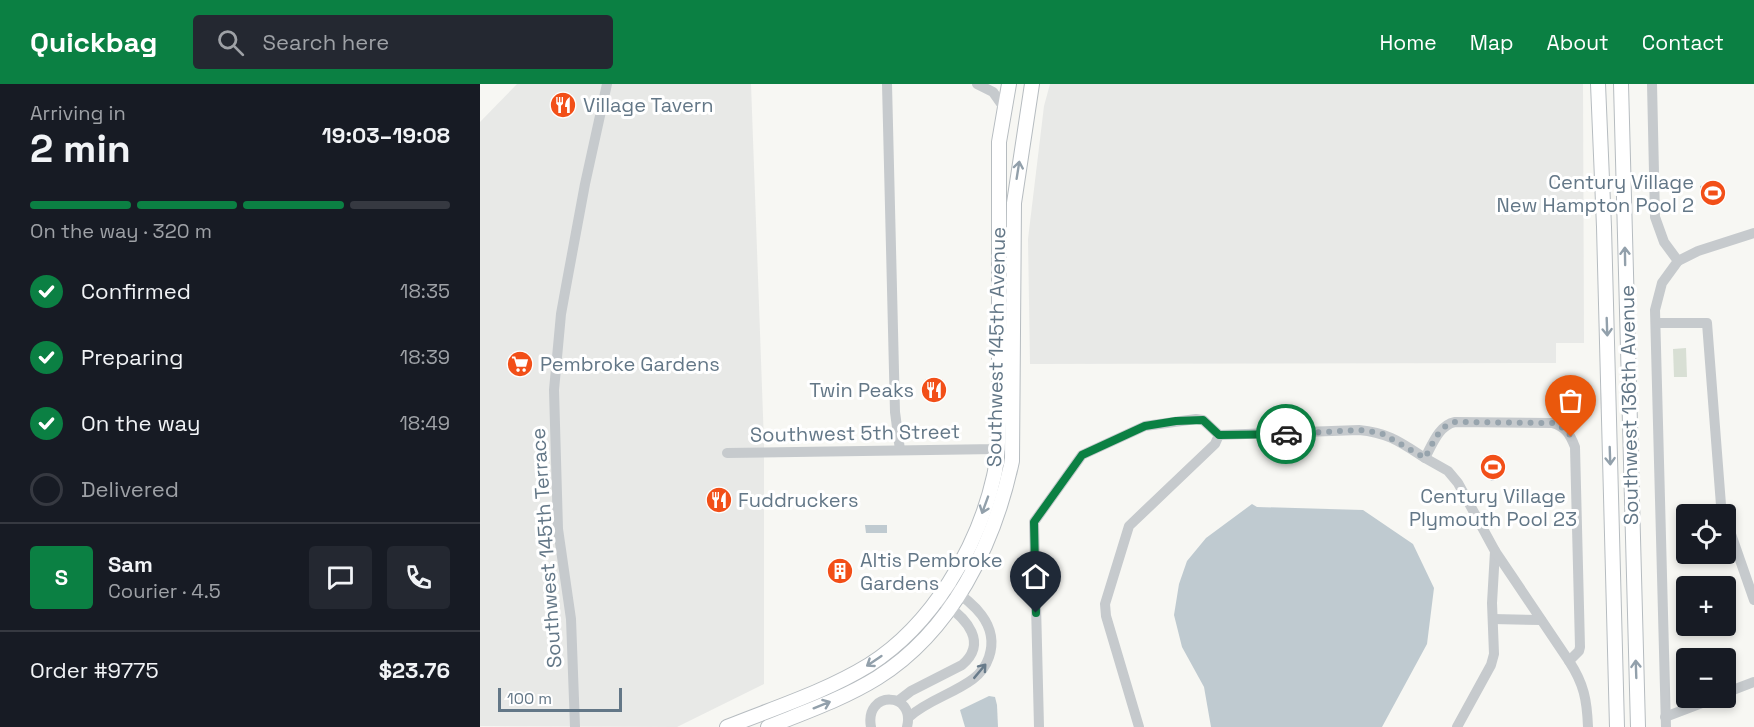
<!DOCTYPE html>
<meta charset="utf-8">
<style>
:root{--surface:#171b24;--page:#242831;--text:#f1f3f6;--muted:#9ea1a6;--line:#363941;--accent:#0b8043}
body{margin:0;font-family:"Space Grotesk",sans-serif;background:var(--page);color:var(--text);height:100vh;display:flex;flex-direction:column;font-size:22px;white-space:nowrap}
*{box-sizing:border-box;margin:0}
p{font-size:20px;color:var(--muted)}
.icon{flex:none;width:33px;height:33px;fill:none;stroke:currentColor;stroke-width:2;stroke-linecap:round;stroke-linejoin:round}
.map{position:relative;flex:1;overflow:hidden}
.details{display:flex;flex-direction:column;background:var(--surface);width:480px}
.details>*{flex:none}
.tools{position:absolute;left:1196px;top:420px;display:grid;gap:12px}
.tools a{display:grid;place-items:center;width:60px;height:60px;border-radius:6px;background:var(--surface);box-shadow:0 3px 9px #0003;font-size:30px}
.scale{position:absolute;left:18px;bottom:15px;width:124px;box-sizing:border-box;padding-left:6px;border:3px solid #637787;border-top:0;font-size:16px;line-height:21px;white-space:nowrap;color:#637787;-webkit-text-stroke:4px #fff;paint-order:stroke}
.pin{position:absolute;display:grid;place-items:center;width:51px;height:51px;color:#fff;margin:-62px -26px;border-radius:50% 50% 50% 0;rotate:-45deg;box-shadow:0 0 6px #0007}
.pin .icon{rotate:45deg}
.courier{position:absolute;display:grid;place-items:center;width:60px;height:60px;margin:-30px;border:4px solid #0b8043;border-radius:50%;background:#fff;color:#222;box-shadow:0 2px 8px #0007}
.overview em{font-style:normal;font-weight:700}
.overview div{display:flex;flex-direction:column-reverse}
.overview{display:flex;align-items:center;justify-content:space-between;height:102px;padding:0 30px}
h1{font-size:39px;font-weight:700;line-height:45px}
.bar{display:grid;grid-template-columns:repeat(4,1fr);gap:9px 6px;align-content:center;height:72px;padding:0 30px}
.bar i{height:8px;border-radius:4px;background:var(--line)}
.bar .active{background:var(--accent)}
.bar p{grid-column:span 4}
.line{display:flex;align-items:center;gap:15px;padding:0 30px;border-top:2px solid var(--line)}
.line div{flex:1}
.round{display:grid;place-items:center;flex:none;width:63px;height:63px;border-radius:6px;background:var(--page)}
ol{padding:0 30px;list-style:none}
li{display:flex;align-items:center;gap:18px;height:66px}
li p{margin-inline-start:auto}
li .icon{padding:6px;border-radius:50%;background:var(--accent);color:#fff;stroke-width:4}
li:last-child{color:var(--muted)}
li i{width:33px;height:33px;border:3px solid var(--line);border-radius:50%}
header{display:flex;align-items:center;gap:36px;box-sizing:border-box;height:84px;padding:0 30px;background:var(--accent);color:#fff}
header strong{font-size:28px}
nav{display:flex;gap:33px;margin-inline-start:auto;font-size:21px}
.search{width:420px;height:54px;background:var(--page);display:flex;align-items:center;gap:15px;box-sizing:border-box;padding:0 21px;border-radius:6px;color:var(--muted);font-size:22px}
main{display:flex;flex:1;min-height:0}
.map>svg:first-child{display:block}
.built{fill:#e8e9e7}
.green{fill:#d8dfd4}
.water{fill:#bfcad0}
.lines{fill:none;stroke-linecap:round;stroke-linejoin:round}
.secondary-casing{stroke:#b6bcc0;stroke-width:16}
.street{stroke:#c6cacd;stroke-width:10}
.secondary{stroke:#fff;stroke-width:14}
.oneway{stroke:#92a0ab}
.oneway2{stroke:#687b8a}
.done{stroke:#97a4ad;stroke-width:6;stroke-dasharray:0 10.8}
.route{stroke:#0b8043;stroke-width:8}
.labels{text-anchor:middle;stroke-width:6;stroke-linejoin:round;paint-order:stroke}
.poi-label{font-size:20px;fill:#637787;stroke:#fff;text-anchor:start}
.street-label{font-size:20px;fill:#637787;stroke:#fff}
</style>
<header>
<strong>Quickbag</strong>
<div class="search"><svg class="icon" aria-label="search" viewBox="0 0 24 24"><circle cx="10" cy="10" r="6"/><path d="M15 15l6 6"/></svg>Search here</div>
<nav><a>Home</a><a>Map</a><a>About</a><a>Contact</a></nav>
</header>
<main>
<section class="details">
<div class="overview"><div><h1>2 min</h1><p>Arriving in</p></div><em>19:03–19:08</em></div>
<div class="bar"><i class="active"></i><i class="active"></i><i class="active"></i><i></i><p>On the way · 320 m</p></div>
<ol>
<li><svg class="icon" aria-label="check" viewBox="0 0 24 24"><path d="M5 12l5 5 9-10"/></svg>Confirmed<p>18:35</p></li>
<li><svg class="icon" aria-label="check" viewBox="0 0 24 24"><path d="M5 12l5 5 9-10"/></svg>Preparing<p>18:39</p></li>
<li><svg class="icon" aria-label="check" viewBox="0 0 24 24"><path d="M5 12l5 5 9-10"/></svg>On the way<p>18:49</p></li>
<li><i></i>Delivered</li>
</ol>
<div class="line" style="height:108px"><b class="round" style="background:var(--accent);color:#fff">S</b><div><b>Sam</b><p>Courier · 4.5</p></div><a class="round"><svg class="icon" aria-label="chat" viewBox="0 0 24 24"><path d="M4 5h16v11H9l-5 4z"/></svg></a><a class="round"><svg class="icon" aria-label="phone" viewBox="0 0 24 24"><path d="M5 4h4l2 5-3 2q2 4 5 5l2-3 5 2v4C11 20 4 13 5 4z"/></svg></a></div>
<div class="line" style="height:78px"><div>Order #9775</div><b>$23.76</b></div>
</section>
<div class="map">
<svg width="1274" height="643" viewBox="0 0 1274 643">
<rect width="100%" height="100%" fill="#f7f7f3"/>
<g class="built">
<path d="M37,0H271L284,359V600L197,643L0,642V38Z"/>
<path d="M570,0H1103L1104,259H1076V279L550,280L548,155L564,22Z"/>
</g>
<path class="green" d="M1206,264L1207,293H1194L1193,265Z"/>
<g class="water">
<path d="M1231,99L1245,104V112L1233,116L1231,114L1220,112V102Z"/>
<path d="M1015,370L1022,381L1019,384V395L1011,397L1005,386L1007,383V372Z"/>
<path d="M772,420L777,423L883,426L933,460L954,504L947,560L902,643H731L724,603L702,563L694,531L699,500L707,477L726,454Z"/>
<path d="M385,441H407V449H386Z"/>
<path d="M509,612L515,613L517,621L518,643H485L480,626Z"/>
</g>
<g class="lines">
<g class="secondary-casing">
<g id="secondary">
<path d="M1118,0L1124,143L1137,643"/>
<path d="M1141,0L1158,643"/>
<path d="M247,643C294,624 345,608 389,581C452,541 498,464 514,392C518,375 518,356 519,338V58L529,0"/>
<path d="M288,643C325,628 363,615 397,594C472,547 514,461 532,377L534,119L552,0"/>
</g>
</g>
<g class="street">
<path d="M407,0L415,328L420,366"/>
<path d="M497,0L513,8L525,25"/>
<path d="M1172,0L1175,133L1184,158L1198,177L1182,199L1175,226L1186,643"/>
<path d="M1198,177L1218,167L1274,149"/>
<path d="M1176,239H1227L1241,421L1244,430"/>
<path d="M739,351L879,346C909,349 920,358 945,374C952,361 959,341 975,338L1072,339C1086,343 1090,350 1095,363L1100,563L1099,567L1089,577C1104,600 1107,616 1108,643"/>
<path d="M247,369L517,365L523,359"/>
<path d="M945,374L968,387L978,399L1015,467L1012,519L1014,570L1011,581L977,643"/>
<path d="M1245,433L1274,516"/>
<path d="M1015,467L1089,577"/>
<path d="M1013,535L1061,536"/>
<path d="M1245,609L1274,598"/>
<path d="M418,617L431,607L482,581C508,559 487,535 465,520"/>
<path d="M429,633C448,616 473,610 493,595C501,589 506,582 509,573C520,540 492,518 468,502"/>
<path d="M1185,633L1235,614"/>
<path d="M95,643L91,535L78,445L74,306L81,230L87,197L105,100L127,0"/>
<path d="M391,643C384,606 436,607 427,643"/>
<path d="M559,643L554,438L602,371L665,342L716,335L723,336L739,351"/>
<path d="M659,643L626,532L625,520L649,442L735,360L739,351"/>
</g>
<use href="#secondary" class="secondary"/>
</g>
<defs><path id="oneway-shaft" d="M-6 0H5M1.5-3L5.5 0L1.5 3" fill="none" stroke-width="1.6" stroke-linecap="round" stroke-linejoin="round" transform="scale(1.5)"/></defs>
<g class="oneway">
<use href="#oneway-shaft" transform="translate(538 86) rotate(-81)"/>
<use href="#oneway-shaft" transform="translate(1145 172) rotate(-91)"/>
<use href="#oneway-shaft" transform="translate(1127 243) rotate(88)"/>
<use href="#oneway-shaft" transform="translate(1130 372) rotate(88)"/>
<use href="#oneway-shaft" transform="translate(505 421) rotate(110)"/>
<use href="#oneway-shaft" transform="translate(394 577) rotate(146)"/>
<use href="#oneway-shaft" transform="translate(1156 585) rotate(-92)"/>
<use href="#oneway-shaft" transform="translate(342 621) rotate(-22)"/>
</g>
<use class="oneway2" href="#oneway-shaft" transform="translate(500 587) rotate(-50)"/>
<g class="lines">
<path class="done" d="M806,350L879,346L901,349L945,374C952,361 959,341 975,338L1072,339L1087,346L1091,353"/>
<path class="route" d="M556,529L554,438L602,371L665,342L696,337L723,336L739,351L806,350"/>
</g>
<defs>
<g id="restaurant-disc" transform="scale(1.35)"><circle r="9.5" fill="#f24f18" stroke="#fff"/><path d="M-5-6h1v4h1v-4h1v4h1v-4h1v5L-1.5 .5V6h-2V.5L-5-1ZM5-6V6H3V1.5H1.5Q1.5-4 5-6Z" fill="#fff"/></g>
<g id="stadium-disc" transform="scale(1.35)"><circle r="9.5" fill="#f24f18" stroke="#fff"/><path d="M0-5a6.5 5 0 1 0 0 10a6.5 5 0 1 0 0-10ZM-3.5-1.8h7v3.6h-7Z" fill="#fff"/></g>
<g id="supermarket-disc" transform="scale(1.35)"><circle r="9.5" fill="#f24f18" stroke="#fff"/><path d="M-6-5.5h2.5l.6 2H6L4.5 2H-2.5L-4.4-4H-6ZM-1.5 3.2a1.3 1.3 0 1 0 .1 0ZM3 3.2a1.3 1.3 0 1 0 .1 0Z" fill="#fff"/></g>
<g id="building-disc" transform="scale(1.35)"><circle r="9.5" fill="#f24f18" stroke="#fff"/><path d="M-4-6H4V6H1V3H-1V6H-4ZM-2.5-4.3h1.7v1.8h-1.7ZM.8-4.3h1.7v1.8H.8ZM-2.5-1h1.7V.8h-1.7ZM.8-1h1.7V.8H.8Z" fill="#fff"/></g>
</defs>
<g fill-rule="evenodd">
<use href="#restaurant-disc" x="83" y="21"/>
<use href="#stadium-disc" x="1233" y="109"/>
<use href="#supermarket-disc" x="40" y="280"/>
<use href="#restaurant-disc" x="454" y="306"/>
<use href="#stadium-disc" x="1013" y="383"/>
<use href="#restaurant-disc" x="239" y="416"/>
<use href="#building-disc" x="360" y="487"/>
</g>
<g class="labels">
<g class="poi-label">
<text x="103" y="28">Village Tavern</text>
<text x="1214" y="105" text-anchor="end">Century Village<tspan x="1214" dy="23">New Hampton Pool 2</tspan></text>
<text x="60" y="287">Pembroke Gardens</text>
<text x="434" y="313" text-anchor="end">Twin Peaks</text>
<text x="1013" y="419" text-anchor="middle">Century Village<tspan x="1013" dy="23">Plymouth Pool 23</tspan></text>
<text x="258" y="423">Fuddruckers</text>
<text x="380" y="483">Altis Pembroke<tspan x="380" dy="23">Gardens</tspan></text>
</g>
<g class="street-label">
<text transform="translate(516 263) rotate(-89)" y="7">Southwest 145th Avenue</text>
<text transform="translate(1149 321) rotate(-91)" y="7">Southwest 136th Avenue</text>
<text transform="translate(375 349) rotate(-1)" y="7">Southwest 5th Street</text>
<text transform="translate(66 464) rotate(-94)" y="7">Southwest 145th Terrace</text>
</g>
</g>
</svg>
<div class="tools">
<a><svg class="icon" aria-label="locate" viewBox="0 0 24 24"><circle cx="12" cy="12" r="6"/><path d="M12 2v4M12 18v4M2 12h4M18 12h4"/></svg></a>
<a>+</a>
<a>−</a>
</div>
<div class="scale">100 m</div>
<div class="pin" style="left:1091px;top:353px;background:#ea580c"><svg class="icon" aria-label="bag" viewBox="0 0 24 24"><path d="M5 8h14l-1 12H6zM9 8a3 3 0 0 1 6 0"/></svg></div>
<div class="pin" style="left:556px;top:529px;background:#1f2937"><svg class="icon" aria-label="home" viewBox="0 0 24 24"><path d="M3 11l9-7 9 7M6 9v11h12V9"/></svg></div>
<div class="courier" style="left:806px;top:350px"><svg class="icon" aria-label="car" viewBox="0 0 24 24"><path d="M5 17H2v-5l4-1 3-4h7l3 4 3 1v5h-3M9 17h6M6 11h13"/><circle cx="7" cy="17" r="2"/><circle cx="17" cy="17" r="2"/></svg></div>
</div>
</main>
